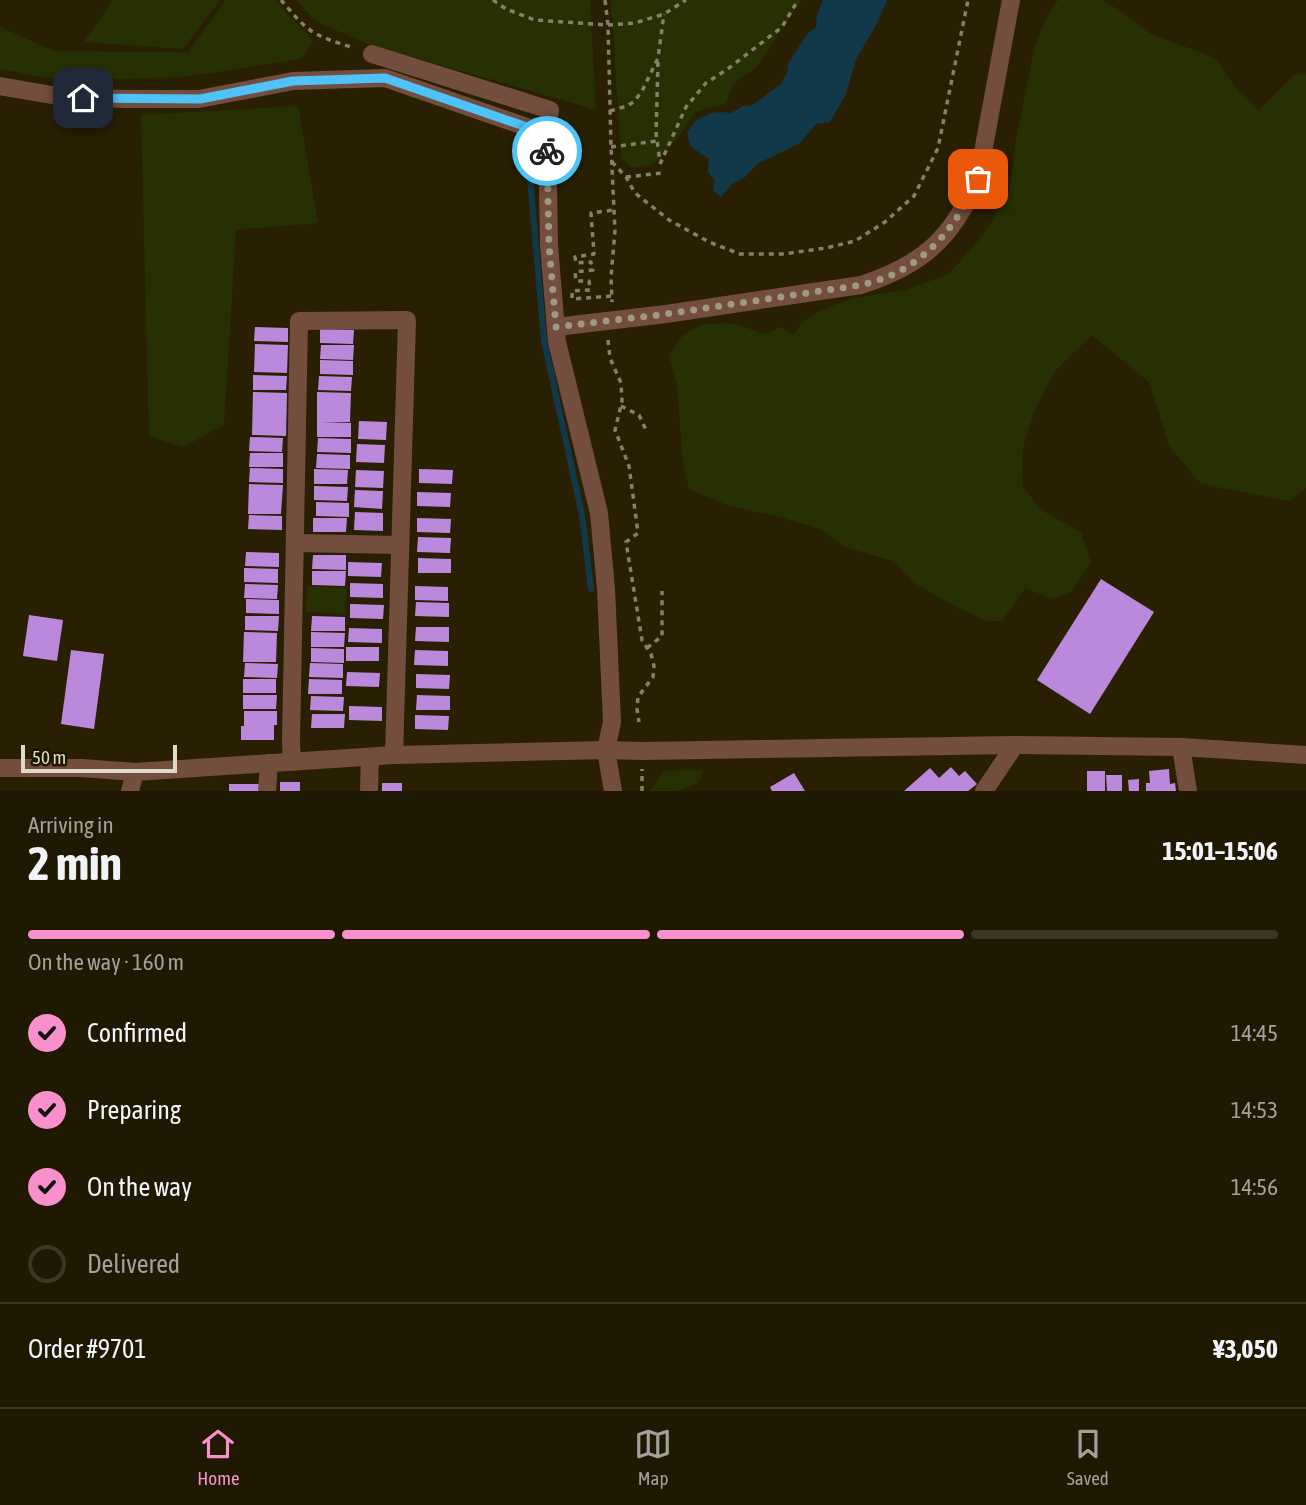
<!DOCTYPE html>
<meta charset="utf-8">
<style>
:root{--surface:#1f1803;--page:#27210d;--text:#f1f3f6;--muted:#a1a09a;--line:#3c3725;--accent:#f890cc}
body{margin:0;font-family:"Asap Condensed",sans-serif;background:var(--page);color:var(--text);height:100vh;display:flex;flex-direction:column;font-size:26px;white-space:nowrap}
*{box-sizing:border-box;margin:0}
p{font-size:23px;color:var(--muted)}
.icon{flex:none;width:38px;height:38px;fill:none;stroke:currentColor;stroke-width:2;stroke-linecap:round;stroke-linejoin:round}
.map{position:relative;height:791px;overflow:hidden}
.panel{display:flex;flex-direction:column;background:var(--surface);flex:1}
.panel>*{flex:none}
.scale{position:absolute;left:21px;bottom:18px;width:156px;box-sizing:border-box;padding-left:7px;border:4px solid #dfdac9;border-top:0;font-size:19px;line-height:24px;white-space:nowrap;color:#dfdac9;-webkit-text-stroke:5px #1f1600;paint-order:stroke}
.pin{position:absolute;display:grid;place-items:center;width:60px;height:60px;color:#fff;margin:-30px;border-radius:14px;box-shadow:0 4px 10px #0006}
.courier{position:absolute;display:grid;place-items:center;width:70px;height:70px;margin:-35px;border:5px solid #4fc3f7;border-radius:50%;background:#fff;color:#222;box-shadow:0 2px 9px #0007}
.summary em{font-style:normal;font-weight:700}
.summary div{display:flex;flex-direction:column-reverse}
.summary{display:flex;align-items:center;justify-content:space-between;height:119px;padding:0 28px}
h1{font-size:46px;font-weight:700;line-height:52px}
.bar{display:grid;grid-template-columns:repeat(4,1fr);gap:10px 7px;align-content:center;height:84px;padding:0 28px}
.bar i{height:9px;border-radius:5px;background:var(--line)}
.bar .on{background:var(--accent)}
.bar p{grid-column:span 4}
.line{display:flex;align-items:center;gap:18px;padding:0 28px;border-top:2px solid var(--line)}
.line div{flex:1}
ol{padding:0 28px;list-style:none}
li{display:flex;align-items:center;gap:21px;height:77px}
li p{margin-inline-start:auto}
li .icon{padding:7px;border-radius:50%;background:var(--accent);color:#111;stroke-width:4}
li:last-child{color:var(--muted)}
li i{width:38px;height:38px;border:4px solid var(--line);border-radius:50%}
.dock{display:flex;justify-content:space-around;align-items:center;height:98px;border-top:2px solid var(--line);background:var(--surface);font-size:19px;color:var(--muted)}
.dock a{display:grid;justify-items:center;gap:4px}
.dock .on{color:var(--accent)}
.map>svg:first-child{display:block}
.green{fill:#273002}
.water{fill:#123949}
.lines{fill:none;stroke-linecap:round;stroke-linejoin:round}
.stream{stroke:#123949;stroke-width:6}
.building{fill:#bb89db}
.path{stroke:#867f69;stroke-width:3.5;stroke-dasharray:5 5;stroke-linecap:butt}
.minor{stroke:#734d3e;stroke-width:18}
.done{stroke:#9f9984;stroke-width:7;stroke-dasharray:0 12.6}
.route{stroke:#4fc3f7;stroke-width:9}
</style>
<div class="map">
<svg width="1306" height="791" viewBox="0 0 1306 791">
<rect width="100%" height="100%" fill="#292004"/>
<g class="green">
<path d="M113,0H220L183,49L84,42Z"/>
<path d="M226,0H275L313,41L302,59L184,77L65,81L0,69V27L54,51L188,52Z"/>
<path d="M296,0H590L596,110L365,43L315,21Z"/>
<path d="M611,0H802L757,67L733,84L726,104L695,112L679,137L653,164L632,168L621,158Z"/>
<path d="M1058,0H1102L1119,10L1149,33L1215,58L1235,87L1259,110L1294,75L1306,74V488L1290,501L1201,484L1169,446L1150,383L1092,335L1055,371L1034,412L1025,440L1022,457L1023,487L1041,510L1081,532L1091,563L1071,592L1053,599L1025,588L1002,621H987L962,610L914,583L893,561L845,547L823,530L784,518L727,505L689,489L683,462L677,385L669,356L683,335L704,324L732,323L765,334L780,327L794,335L801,323L821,310L853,298L905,290L949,274L984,234L1008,195L1016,140L1035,46L1047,17Z"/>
<path d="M298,106L318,223L236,230L224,425L183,447L149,436L141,115Z"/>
<path d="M307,586L346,588L345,614L306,612Z"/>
<path d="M704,770L698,783L678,791H649L665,771Z"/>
</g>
<path class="water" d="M823,0H887L875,27L856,59L846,94L830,122L816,124L800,143L757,164L745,177L732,184L721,197L713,190L715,181L708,172L709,159L690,146L687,132L696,120L711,113L721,112L731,113L743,106H751L781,84L788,71V64L807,34L816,27L817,15Z"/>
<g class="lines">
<path class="stream" d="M528,154L544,341L582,515L591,589"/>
</g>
<g class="building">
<path d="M255,327L288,328V342L254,341Z"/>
<path d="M320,329L354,330L353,344L320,343Z"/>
<path d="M255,344L288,345L287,373L254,372Z"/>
<path d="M321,345H354L353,360L320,359Z"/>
<path d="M320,360L353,361V375L320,374Z"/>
<path d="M253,375L287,376L286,390H253Z"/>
<path d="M319,376L352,377L351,391L318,390Z"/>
<path d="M253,392L287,393L286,436L252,435Z"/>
<path d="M317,392L351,393L350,422H322L351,423V437H317Z"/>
<path d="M359,421L387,422L386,440L358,439Z"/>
<path d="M250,437L283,438L282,452L249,451Z"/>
<path d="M318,438L351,439V453L317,452Z"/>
<path d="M357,444L385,445L384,463L356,462Z"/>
<path d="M250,453H283V467H249Z"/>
<path d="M317,454L350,455V469L316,468Z"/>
<path d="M250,468L283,469V483L249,482Z"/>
<path d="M314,469L348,470L347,484H314Z"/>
<path d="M419,469L453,470L452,484L419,483Z"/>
<path d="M356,470L384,471L383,488L355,487Z"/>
<path d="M249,484L283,485L281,514H248Z"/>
<path d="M314,486L348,487L347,501L314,500Z"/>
<path d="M355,490L383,491L382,509L354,507Z"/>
<path d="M417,492L451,493L450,507L417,506Z"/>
<path d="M316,502L349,503V517L316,516Z"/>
<path d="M355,512L383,513V531L354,530Z"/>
<path d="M249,515L282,516V530L248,529Z"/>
<path d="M313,518H347L346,532H313Z"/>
<path d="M417,518L451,519L450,533L417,532Z"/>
<path d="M418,537L451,538L450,553L417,552Z"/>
<path d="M246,552L279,553V567L245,566Z"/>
<path d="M313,555H346V570L312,569Z"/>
<path d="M418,558L451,559V573H418Z"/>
<path d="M348,562L382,563L381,577L348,576Z"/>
<path d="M244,568L278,569V583L244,582Z"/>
<path d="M312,571H346L345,586L312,585Z"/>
<path d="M1101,579L1154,612L1090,714L1037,680Z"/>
<path d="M350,583L383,584V598L350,597Z"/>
<path d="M245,584L278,585L277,599L244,598Z"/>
<path d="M415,586L448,587V601L415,600Z"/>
<path d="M246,599L279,600V614L246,613Z"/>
<path d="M416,602L449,603V617L415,616Z"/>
<path d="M350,604L384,605L383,619L350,618Z"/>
<path d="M29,615L63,620L57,661L23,656Z"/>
<path d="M245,616H279L278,631L245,630Z"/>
<path d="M312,616L345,617V631H311Z"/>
<path d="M416,627H449V642L415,641Z"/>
<path d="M349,628L382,629V643L348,642Z"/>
<path d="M244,632L277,633L276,662H243Z"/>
<path d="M311,632L345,633L344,647H311Z"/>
<rect x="346" y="647" width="33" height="14"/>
<path d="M311,648L344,649V663L311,662Z"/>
<path d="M71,650L104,654L94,729L61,724Z"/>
<path d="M415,650L448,651V666L414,665Z"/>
<path d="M245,663L278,664L277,678L244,677Z"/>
<path d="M310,663L343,664V678L309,677Z"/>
<path d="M347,672L380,673L379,687L346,686Z"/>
<path d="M416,674L450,675L449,689L416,688Z"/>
<rect x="243" y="679" width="33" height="14"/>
<path d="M309,679L342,680V694H308Z"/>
<path d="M243,695H277L276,709H243Z"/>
<path d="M417,695L450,696V710H416Z"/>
<path d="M311,696L344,697L343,711L310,710Z"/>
<path d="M349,706L382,707V721L349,720Z"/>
<path d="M244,711H277V725H274V740H241V726H244Z"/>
<path d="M312,714H345L344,728H311Z"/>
<path d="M415,715L449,716L448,730L415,729Z"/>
<path d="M951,767L959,776L965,771L977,784L968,791H904L930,768L939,778Z"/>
<path d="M1169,769L1170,784L1175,783L1176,791H1146V783H1150L1149,771Z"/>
<rect x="1087" y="771" width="18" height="20"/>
<path d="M794,773L805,791H772L770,787Z"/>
<path d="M1106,775H1122V791H1107Z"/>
<path d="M1139,779V791H1129L1128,780Z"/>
<rect x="280" y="782" width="20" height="9"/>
<rect x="382" y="783" width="20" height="8"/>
<rect x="229" y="784" width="30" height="7"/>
</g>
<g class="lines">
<g class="path">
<path d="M281,0C290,10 299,22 310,30C323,39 339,43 354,48"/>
<path d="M493,0L506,9L535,20L608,25L635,23L664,14L686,0"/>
<path d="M605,0L608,25L611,147L615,231L611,277L612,302"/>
<path d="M658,62L656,133L660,162"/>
<path d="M610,111L627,106L635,101L643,89L658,58L664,14"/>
<path d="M611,147L657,141"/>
<path d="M612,162L626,177L635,193L669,220L709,242L740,254H783L826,248L855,241L885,222L914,196L938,148L968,0"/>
<path d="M660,164L686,107L706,83L729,68L782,27L798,0"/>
<path d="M626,177L662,173"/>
<path d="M611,296L572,299V291L590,290L589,281H576L575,272L593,270L591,262L576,263L575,257L594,254L591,213L614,210"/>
<path d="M608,340L610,358L621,383L622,401L615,430L629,466L638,533L626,542L642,640L651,654L654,666L653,677L638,697L637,709L639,722"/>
<path d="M621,406L639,415L647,432"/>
<path d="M647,648L662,636V591"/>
<path d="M642,791V769"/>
</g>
<g class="minor">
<path d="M372,54L550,110L547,134L549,245L557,342L599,513L606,589L612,722L606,750L613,791"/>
<path d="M0,86L63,97L125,99H199L293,81L385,78L547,134"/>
<path d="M556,327L666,314L861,285C923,265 952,238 978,179L1011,0"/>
<path d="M295,543L400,545"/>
<path d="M1181,747L1188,791"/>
<path d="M292,762L291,742L299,321L407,320L394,755"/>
<path d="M0,768H82L135,772"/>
<path d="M130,791L135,772L394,755L606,750L642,751L1015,745L1181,747L1306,755"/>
<path d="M267,791L269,763"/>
<path d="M369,791L370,757"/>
<path d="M984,791L1015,745"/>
</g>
</g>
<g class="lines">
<path class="done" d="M547,151L549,245L556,327L666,314L861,285C870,283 879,280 887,277C932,258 959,221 978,179"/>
<path class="route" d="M83,98L200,99L293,81L385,78L547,134V151"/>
</g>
</svg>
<div class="scale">50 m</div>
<div class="pin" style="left:978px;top:179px;background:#ea580c"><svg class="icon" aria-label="bag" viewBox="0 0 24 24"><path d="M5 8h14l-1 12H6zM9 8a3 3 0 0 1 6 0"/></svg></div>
<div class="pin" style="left:83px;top:98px;background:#1f2937"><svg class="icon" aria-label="home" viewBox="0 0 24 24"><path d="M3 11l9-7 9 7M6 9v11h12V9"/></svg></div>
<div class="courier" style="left:547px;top:151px"><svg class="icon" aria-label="bike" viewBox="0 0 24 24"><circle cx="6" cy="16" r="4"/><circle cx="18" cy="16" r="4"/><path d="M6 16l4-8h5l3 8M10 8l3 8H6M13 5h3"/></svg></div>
</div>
<section class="panel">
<div class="summary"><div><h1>2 min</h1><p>Arriving in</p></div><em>15:01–15:06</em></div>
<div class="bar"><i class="on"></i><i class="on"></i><i class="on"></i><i></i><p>On the way · 160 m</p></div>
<ol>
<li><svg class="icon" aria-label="check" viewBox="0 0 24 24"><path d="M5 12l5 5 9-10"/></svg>Confirmed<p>14:45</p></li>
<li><svg class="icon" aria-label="check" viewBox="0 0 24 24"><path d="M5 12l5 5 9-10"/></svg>Preparing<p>14:53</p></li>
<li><svg class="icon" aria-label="check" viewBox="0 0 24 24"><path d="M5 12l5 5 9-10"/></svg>On the way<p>14:56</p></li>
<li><i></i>Delivered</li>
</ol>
<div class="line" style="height:91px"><div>Order #9701</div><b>¥3,050</b></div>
</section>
<nav class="dock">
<a class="on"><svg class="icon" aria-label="home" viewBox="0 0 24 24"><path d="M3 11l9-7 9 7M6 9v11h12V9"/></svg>Home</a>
<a><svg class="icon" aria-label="map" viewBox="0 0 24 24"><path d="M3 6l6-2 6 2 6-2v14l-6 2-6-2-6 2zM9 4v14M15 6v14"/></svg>Map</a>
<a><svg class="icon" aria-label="saved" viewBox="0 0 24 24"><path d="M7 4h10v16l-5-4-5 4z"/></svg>Saved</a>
</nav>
